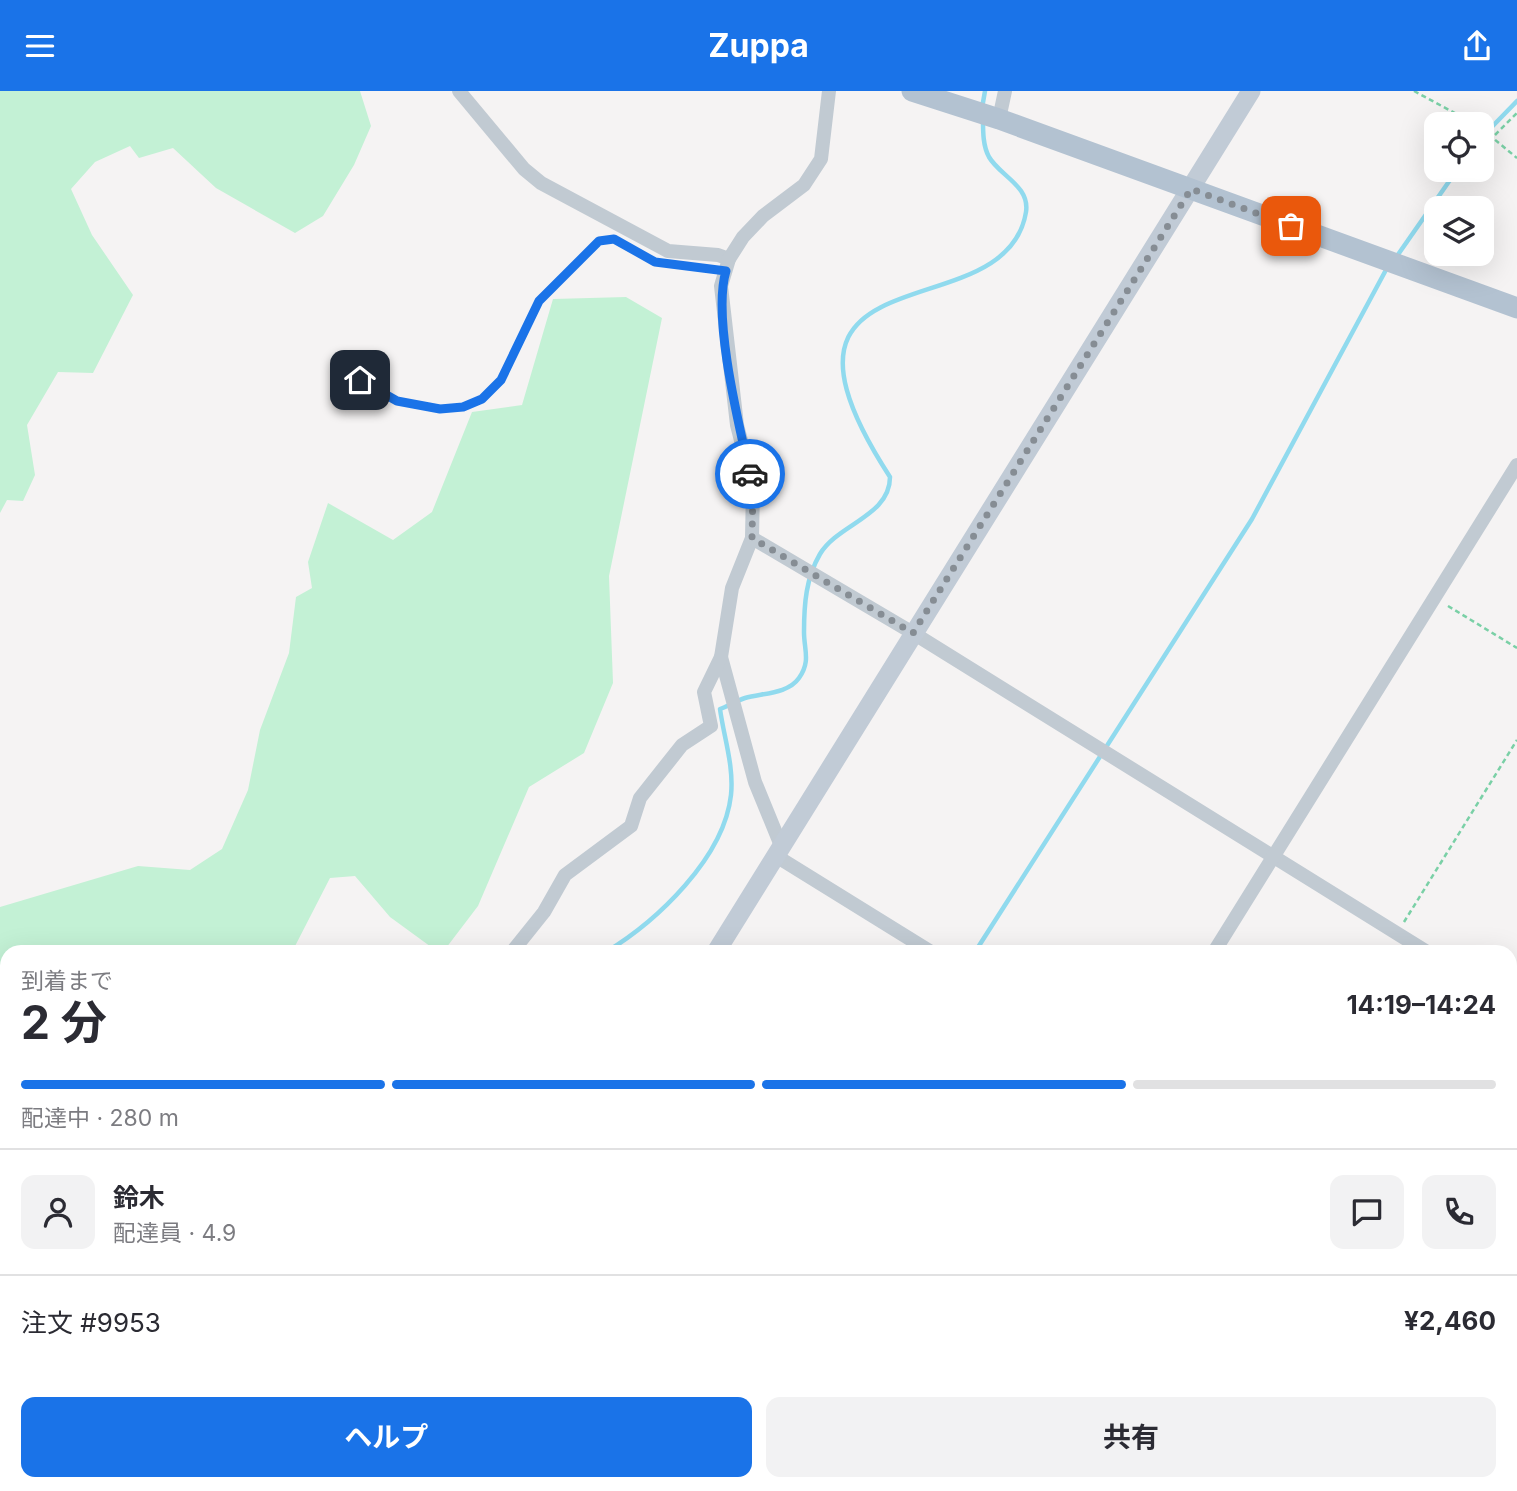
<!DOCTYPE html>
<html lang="ja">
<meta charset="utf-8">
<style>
:root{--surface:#fff;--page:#f2f2f3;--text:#2b2b33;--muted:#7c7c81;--line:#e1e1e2;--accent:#1a73e8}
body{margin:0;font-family:Inter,"Noto Sans JP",sans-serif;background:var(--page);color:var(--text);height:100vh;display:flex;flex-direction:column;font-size:26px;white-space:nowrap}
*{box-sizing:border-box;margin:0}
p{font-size:23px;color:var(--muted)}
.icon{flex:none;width:38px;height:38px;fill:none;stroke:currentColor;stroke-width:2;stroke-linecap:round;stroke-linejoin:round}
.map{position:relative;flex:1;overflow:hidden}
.sheet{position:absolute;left:0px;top:854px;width:1517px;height:546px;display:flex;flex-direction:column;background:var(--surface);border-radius:21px 21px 0 0;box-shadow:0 7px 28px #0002}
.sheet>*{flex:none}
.buttons{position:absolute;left:1424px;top:21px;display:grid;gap:14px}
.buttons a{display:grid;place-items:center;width:70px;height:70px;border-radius:14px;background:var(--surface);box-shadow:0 7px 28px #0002;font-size:35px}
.pin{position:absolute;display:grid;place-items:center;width:60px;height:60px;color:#fff;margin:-30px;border-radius:14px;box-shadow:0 4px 10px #0006}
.courier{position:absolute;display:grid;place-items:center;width:70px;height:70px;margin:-35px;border:5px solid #1a73e8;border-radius:50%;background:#fff;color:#222;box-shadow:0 2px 9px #0007}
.overview em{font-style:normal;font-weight:700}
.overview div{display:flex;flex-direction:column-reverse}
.overview{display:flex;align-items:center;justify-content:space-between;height:119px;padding:0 21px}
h1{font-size:46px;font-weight:700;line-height:52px}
.bar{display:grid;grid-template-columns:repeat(4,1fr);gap:10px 7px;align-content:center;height:84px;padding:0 21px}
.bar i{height:9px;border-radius:5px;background:var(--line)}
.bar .on{background:var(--accent)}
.bar p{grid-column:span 4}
.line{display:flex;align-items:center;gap:18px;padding:0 21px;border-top:2px solid var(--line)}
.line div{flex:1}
.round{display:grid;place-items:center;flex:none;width:74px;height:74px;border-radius:14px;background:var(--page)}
.primary-button{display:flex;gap:14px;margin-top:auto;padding:14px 21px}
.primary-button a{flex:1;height:80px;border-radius:14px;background:var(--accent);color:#fff;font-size:28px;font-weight:700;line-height:80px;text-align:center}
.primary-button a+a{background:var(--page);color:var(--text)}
header{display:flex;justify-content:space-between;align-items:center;height:91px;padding:0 21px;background:var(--accent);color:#fff;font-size:32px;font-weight:700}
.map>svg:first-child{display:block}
.green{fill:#c3f1d5}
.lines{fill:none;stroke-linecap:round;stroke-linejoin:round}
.stream{stroke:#90daee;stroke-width:4.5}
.path{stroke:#7ad0a6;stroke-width:2.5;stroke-dasharray:5 3.5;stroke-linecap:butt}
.lane{stroke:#c1cad2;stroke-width:7}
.street{stroke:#c1cad2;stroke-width:14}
.secondary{stroke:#c1cbd6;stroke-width:19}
.primary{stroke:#b3c2d1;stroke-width:21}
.done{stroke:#868d94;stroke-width:7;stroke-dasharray:0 12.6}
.route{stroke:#1a73e8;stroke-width:9}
</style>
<header><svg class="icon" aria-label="menu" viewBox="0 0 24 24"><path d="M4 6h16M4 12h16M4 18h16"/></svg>Zuppa<svg class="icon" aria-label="share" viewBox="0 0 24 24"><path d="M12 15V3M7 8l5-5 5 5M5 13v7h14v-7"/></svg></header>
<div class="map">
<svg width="1517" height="1400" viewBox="0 0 1517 1400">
<rect width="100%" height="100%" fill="#f5f3f3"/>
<g class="green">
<path d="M0,0H360L371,35L354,74L323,125L295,142L216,97L173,57L139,67L130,55L95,71L71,98L92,144L133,204L93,282L58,281L27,334L35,384L23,410L7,409L0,422Z"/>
<path d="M626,206L662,227L609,485L613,592L584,662L529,696L478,815L443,861H438L390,826L355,785L330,787L292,861H7V1132L0,1134V816L138,775L190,779L222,758L248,699L260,639L289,562L296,506L312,497L308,471L328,412L393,449L432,421L472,321L522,314L553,208Z"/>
<path d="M1198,1393H1267L1273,1400H1119L1123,1397Z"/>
</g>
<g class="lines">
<g class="stream">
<path d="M982,17L985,0"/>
<path d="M1482,46L1517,10"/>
<path d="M1397,165L1457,79"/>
<path d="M606,861C657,830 724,767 731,704C734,675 724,647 720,618C728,615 736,610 745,607C762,602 788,603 799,587C811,570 804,559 804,541C804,513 806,487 820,463C838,433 890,425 890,386C736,149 1006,244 1026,121C1030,95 1000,85 989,66C983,55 983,41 983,29"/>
<path d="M975,861L1252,428L1387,177"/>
<path d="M0,1342L7,1340"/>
<path d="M494,1400L502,1393"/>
</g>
<g class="path">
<path d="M1414,0L1475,33"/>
<path d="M1482,38L1517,67"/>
<path d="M1495,44L1517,22"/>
<path d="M1448,515L1517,557"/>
<path d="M1404,831L1517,649"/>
<path d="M628,1393L635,1400"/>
</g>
<path class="lane" d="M341,279L397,310L440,318L463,316L482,308L501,289L539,210L599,150L614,148L655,171L725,180"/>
<g class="street">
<path d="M459,0L524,78L541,92L668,160L718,164L729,168"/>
<path d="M999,28L1005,0"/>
<path d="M752,447L913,542L1427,861"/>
<path d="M721,566L755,691L782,757"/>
<path d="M776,765L931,861"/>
<path d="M512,861L544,821L565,784L631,735L640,707L682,654L711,635L704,601L721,566L732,497L752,447L753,396L737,334L721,195L729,168L743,146L763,125L804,94L821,68L829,0"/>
<path d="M1214,861L1517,374"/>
<path d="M1510,912L1517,916"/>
<path d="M0,1179L7,1174"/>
<path d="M1510,1364L1517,1371"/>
<path d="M781,1400L789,1393"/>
</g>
<g class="secondary">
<path d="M716,861L1251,0"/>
<path d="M0,1297L7,1299"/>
<path d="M185,1393L195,1400"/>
<path d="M84,1400L96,1393"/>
<path d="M252,1400L259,1393"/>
</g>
<path class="primary" d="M912,0L999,28L1517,217"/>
</g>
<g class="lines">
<path class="done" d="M750,383L753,396L752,447L913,542L1191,98L1291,135"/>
<path class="route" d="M360,289L397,310L440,318L463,316L482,308L501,289L539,210L599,150L614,148L655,171L726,180C712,226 739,334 750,383"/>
</g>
</svg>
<div class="buttons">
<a><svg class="icon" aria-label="locate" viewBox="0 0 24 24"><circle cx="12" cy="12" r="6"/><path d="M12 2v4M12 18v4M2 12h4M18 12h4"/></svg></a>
<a><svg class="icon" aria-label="layers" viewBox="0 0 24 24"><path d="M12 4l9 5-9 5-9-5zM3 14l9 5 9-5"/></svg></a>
</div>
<div class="pin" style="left:1291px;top:135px;background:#ea580c"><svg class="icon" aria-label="bag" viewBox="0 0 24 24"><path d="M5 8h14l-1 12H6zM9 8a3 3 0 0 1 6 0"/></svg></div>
<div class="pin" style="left:360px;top:289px;background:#1f2937"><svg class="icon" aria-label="home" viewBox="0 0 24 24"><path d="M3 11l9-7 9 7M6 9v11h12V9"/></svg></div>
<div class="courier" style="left:750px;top:383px"><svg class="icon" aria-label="car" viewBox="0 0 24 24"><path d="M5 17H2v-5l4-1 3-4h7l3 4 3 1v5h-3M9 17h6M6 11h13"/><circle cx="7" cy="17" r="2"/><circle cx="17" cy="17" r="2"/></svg></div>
<section class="sheet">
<div class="overview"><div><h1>2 分</h1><p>到着まで</p></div><em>14:19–14:24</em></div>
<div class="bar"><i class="on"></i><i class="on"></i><i class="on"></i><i></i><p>配達中 · 280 m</p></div>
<div class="line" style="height:126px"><a class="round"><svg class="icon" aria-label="person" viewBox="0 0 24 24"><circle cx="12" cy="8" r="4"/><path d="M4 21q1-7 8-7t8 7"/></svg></a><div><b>鈴木</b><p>配達員 · 4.9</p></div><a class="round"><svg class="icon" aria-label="chat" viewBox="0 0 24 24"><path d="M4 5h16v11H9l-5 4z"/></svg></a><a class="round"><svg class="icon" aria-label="phone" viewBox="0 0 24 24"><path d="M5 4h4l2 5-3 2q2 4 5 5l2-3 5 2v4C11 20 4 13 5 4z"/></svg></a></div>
<div class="line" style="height:91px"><div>注文 #9953</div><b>¥2,460</b></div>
<div class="primary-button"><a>ヘルプ</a><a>共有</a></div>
</section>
</div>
